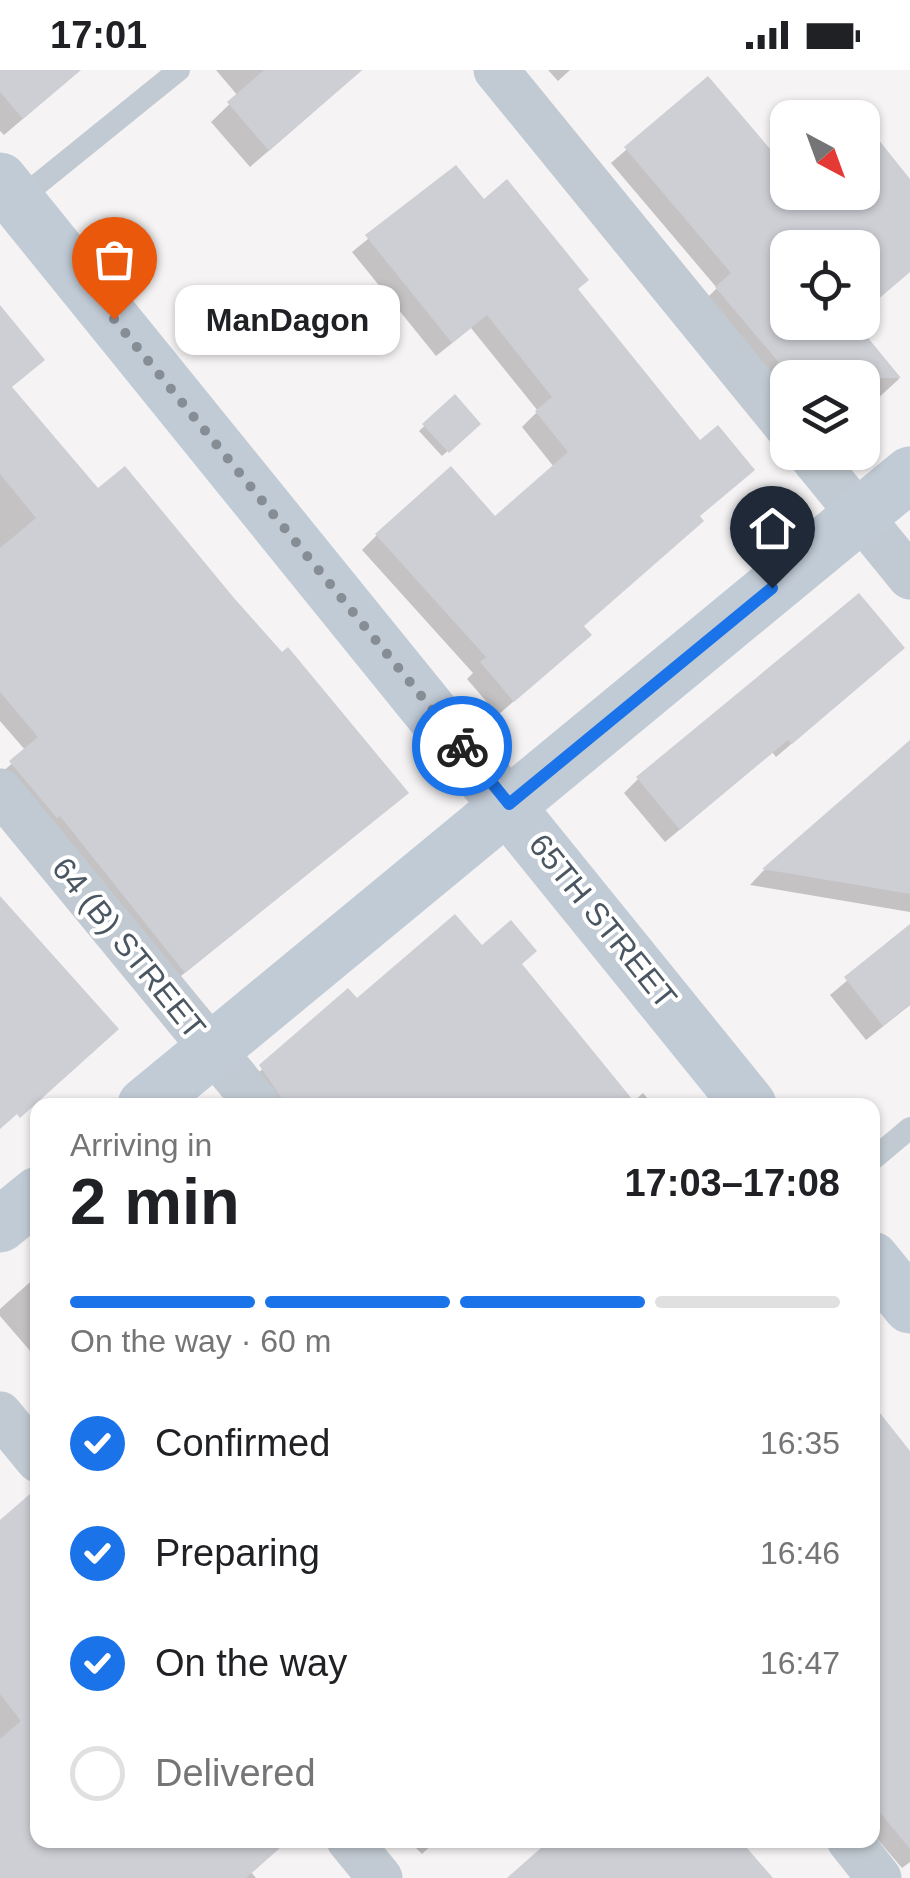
<!DOCTYPE html>
<meta charset="utf-8">
<style>
:root{--surface:#fff;--page:#f2f2f2;--text:#202124;--muted:#757577;--line:#e0e0e0;--accent:#1a73e8}
body{margin:0;font-family:Arial,sans-serif;background:var(--page);color:var(--text);height:100vh;display:flex;flex-direction:column;font-size:38px;white-space:nowrap}
*{box-sizing:border-box;margin:0}
p{font-size:32px;color:var(--muted)}
.icon{flex:none;width:55px;height:55px;fill:none;stroke:currentColor;stroke-width:2;stroke-linecap:round;stroke-linejoin:round}
.map{position:relative;flex:1;overflow:hidden}
.drawer{position:absolute;left:30px;top:1028px;width:850px;height:750px;display:flex;flex-direction:column;background:var(--surface);border-radius:20px;box-shadow:0 2px 8px #0004}
.drawer>*{flex:none}
.needle{width:65px;rotate:139deg}
.tools{position:absolute;left:770px;top:30px;display:grid;gap:20px}
.tools a{display:grid;place-items:center;width:110px;height:110px;border-radius:20px;background:var(--surface);box-shadow:0 2px 8px #0004;font-size:50px}
.pin{position:absolute;display:grid;place-items:center;width:85px;height:85px;color:#fff;margin:-102px -42px;border-radius:50% 50% 50% 0;rotate:-45deg;box-shadow:0 0 10px #0007}
.pin .icon{rotate:45deg}
.courier{position:absolute;display:grid;place-items:center;width:100px;height:100px;margin:-50px;border:8px solid #1a73e8;border-radius:50%;background:#fff;color:#222;box-shadow:0 2px 12px #0007}
.bubble{position:absolute;height:70px;border-radius:20px;background:var(--surface);box-shadow:0 2px 8px #0004;font-size:32px;font-weight:600;line-height:70px;text-align:center}
.overview em{font-style:normal;font-weight:600}
.overview div{display:flex;flex-direction:column-reverse}
.overview{display:flex;align-items:center;justify-content:space-between;height:170px;padding:0 40px}
h1{font-size:65px;font-weight:600;line-height:75px}
.bar{display:grid;grid-template-columns:repeat(4,1fr);gap:15px 10px;align-content:center;height:120px;padding:0 40px}
.bar i{height:12px;border-radius:8px;background:var(--line)}
.bar .active{background:var(--accent)}
.bar p{grid-column:span 4}
ol{padding:0 40px;list-style:none}
li{display:flex;align-items:center;gap:30px;height:110px}
li p{margin-inline-start:auto}
li .icon{padding:10px;border-radius:50%;background:var(--accent);color:#fff;stroke-width:4}
li:last-child{color:var(--muted)}
li i{width:55px;height:55px;border:5px solid var(--line);border-radius:50%}
.status{display:flex;justify-content:space-between;align-items:center;height:70px;padding:0 50px;background:var(--surface);direction:ltr}
.status svg{height:28px;fill:currentColor}
.map>svg:first-child{display:block}
.shadow{fill:#0003}
.building{fill:#cdcfd5}
.lines{fill:none;stroke-linecap:round;stroke-linejoin:round}
.lane{stroke:#c1cad2;stroke-width:22}
.street{stroke:#c1cad2;stroke-width:45}
.secondary{stroke:#c1cbd6;stroke-width:55}
.done{stroke:#868d94;stroke-width:10;stroke-dasharray:0 18}
.route{stroke:#1a73e8;stroke-width:12}
.labels{text-anchor:middle;stroke-width:8;stroke-linejoin:round;paint-order:stroke}
.street-label{font-size:32px;fill:#4a5661;stroke:#fff}
</style>
<div class="status"><b>17:01</b><svg viewBox="0 0 49 12"><path d="M0 12V9h3v3zM5 12V6h3v6zM10 12V3h3v9zM15 12V0h3v12zM26 1h20v11H26zM47 4h2v5h-2z"/></svg></div>
<div class="map">
<svg width="910" height="1808" viewBox="0 0 910 1808">
<rect width="100%" height="100%" fill="#f5f3f3"/>
<g class="shadow">
<path d="M0,0H80L4,65L0,61Z"/>
<path d="M216,0H362L250,97L211,52L238,26Z"/>
<path d="M548,0H570L558,11Z"/>
<path d="M708,9L779,94L788,88V122H862V50L910,112V198L862,178H788V252H851L899,309L862,343V308H788V333L702,233L717,218L611,93Z"/>
<path d="M853,38L861,48H840Z"/>
<path d="M455,98L483,132L575,220L698,447L582,557L574,579L498,645L467,609L473,603L362,480L377,465L495,449L554,397L522,357L538,341L471,258L436,286L352,182Z"/>
<path d="M0,254L10,318L97,422L393,735L171,914L0,704L26,681L0,651Z"/>
<path d="M455,328L478,354L442,386L419,361Z"/>
<path d="M888,592L776,687L772,682L665,772L624,723L638,709Z"/>
<path d="M910,673V842L750,815L763,801Z"/>
<path d="M910,858V935L866,970L830,925Z"/>
<path d="M481,879L520,895L632,1033L643,1023L653,1035H267L248,1010L356,931Z"/>
<path d="M38,1205V1290L0,1246V1239Z"/>
<path d="M872,1339L910,1383V1792L902,1798L872,1763Z"/>
<path d="M0,1453L38,1770H272L251,1802L256,1808H0Z"/>
<path d="M408,1770H437L422,1784Z"/>
</g>
<g class="building">
<path d="M0,0H81L23,49L0,22Z"/>
<path d="M264,0H362L269,81L227,32Z"/>
<path d="M708,6L788,100V122H862V49L910,109V202L862,243V178H788V252H855L901,308H792L715,217L731,203L624,77Z"/>
<path d="M456,95L484,129L507,109L589,210L578,219L700,370L718,355L755,400L700,446L704,451L584,556L592,565L514,632L480,592L486,587L375,464L451,396L495,446L568,382L535,341L552,327L487,245L452,273L365,165Z"/>
<path d="M0,235L45,290L12,317L98,418L125,396L234,528L282,582L288,577L409,723L185,903L60,746L57,748L9,691L38,667L0,622V478L36,448L0,404Z"/>
<path d="M455,324L481,354L449,383L422,354Z"/>
<path d="M859,523L905,578L792,674L788,670L680,760L636,707Z"/>
<path d="M910,670V824L762,799Z"/>
<path d="M0,826L119,959L20,1048L17,1044L0,1059Z"/>
<path d="M455,844L482,875L511,850L537,881L522,894L637,1035H286L259,995L348,918L357,928Z"/>
<path d="M910,854V934L883,956L844,907Z"/>
<path d="M872,1333L910,1381V1779L872,1733Z"/>
<path d="M38,1417V1770H289L246,1808H0V1669L21,1651L0,1624V1450Z"/>
<path d="M550,1770H740L773,1808H507Z"/>
</g>
<g class="lines">
<g class="lane">
<path d="M17,131L179,0"/>
<path d="M872,1090L910,1058"/>
</g>
<g class="street">
<path d="M496,0L788,358"/>
<path d="M808,382L910,507"/>
<path d="M0,721L258,1035"/>
<path d="M0,1344L38,1390"/>
<path d="M349,1770L380,1808"/>
<path d="M849,1770L879,1808"/>
</g>
<g class="secondary">
<path d="M0,110L749,1035"/>
<path d="M145,1035L910,404"/>
<path d="M0,1155L38,1124"/>
<path d="M872,1189L910,1236"/>
</g>
</g>
<g class="lines">
<path class="done" d="M114,249L462,676"/>
<path class="route" d="M462,676L509,734L772,518"/>
</g>
<g class="labels">
<g class="street-label">
<text transform="translate(603 851) rotate(51)" y="11">65TH STREET</text>
<text transform="translate(129 878) rotate(51)" y="11">64 (B) STREET</text>
</g>
</g>
</svg>
<div class="tools">
<a><svg class="needle" viewBox="-14 -14 28 28"><path d="M0-13l5 13h-10z" fill="#e53935"/><path d="M0 13l5-13h-10z" fill="#757577"/></svg></a>
<a><svg class="icon" aria-label="locate" viewBox="0 0 24 24"><circle cx="12" cy="12" r="6"/><path d="M12 2v4M12 18v4M2 12h4M18 12h4"/></svg></a>
<a><svg class="icon" aria-label="layers" viewBox="0 0 24 24"><path d="M12 4l9 5-9 5-9-5zM3 14l9 5 9-5"/></svg></a>
</div>
<div class="pin" style="left:114px;top:249px;background:#ea580c"><svg class="icon" aria-label="bag" viewBox="0 0 24 24"><path d="M5 8h14l-1 12H6zM9 8a3 3 0 0 1 6 0"/></svg></div>
<div class="pin" style="left:772px;top:518px;background:#1f2937"><svg class="icon" aria-label="home" viewBox="0 0 24 24"><path d="M3 11l9-7 9 7M6 9v11h12V9"/></svg></div>
<div class="courier" style="left:462px;top:676px"><svg class="icon" aria-label="bike" viewBox="0 0 24 24"><circle cx="6" cy="16" r="4"/><circle cx="18" cy="16" r="4"/><path d="M6 16l4-8h5l3 8M10 8l3 8H6M13 5h3"/></svg></div>
<div class="bubble" style="left:175px;top:215px;width:225px">ManDagon</div>
<section class="drawer">
<div class="overview"><div><h1>2 min</h1><p>Arriving in</p></div><em>17:03–17:08</em></div>
<div class="bar"><i class="active"></i><i class="active"></i><i class="active"></i><i></i><p>On the way · 60 m</p></div>
<ol>
<li><svg class="icon" aria-label="check" viewBox="0 0 24 24"><path d="M5 12l5 5 9-10"/></svg>Confirmed<p>16:35</p></li>
<li><svg class="icon" aria-label="check" viewBox="0 0 24 24"><path d="M5 12l5 5 9-10"/></svg>Preparing<p>16:46</p></li>
<li><svg class="icon" aria-label="check" viewBox="0 0 24 24"><path d="M5 12l5 5 9-10"/></svg>On the way<p>16:47</p></li>
<li><i></i>Delivered</li>
</ol>
</section>
</div>
